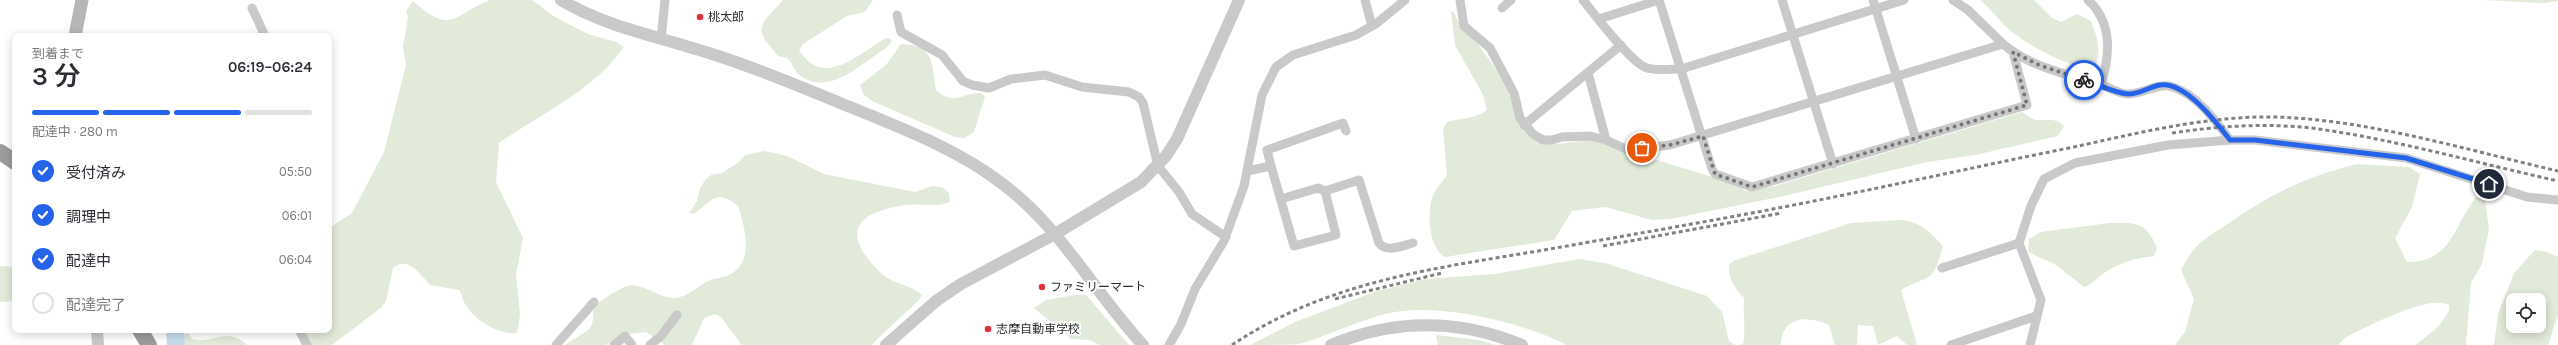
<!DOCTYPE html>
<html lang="ja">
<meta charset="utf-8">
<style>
:root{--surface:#fff;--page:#f2f2f3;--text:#2b2b33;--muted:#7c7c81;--line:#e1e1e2;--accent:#2563eb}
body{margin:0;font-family:Karla,"Noto Sans JP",sans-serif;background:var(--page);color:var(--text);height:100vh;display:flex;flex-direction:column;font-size:15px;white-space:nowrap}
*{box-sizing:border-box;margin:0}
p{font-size:13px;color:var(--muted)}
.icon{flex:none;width:22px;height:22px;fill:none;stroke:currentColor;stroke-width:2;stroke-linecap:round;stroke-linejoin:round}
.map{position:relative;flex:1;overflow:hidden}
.details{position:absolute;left:12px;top:33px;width:320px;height:300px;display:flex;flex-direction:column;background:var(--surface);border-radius:8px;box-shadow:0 2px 10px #0003}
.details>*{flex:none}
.tools{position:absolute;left:2506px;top:293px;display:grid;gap:8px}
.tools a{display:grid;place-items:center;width:40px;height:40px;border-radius:8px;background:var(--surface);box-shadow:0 2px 10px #0003;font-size:20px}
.pin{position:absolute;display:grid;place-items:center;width:34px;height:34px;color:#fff;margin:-17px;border:2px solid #fff;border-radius:50%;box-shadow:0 1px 4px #0007}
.courier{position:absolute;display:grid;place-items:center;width:40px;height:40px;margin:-20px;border:3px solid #2563eb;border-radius:50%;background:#fff;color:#222;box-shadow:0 1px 5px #0007}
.overview em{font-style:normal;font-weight:600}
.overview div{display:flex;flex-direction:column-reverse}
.overview{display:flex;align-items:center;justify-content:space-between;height:68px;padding:0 20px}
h1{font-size:26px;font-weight:600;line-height:30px}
.bar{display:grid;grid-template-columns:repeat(4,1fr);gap:6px 4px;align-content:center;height:48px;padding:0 20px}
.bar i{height:5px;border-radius:3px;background:var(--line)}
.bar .active{background:var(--accent)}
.bar p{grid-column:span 4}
ol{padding:0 20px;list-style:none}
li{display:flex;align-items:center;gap:12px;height:44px}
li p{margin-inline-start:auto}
li .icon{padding:4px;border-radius:50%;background:var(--accent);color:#fff;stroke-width:4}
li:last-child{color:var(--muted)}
li i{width:22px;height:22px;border:2px solid var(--line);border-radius:50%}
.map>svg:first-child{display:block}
.green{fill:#e2ead9;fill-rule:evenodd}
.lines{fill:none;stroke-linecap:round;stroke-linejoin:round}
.river{stroke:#c5dcea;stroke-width:18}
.minor{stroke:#c9c9c9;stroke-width:9}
.tertiary{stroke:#c9c9c9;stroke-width:12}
.secondary{stroke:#b6b6b6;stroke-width:13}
.trunk{stroke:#9c9c9c;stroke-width:16}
.rail{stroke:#818181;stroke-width:3;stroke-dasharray:4 3;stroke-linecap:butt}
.done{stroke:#767676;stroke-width:4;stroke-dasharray:0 7.2}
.route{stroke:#2563eb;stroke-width:5}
.poi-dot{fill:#e32e3c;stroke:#fff;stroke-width:1.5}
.labels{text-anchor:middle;stroke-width:4;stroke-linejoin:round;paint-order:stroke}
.poi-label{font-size:12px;fill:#2c2c2c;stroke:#fff;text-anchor:start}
</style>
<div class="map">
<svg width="2558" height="345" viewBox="0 0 2558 345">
<rect width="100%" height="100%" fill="#fff"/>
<g class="green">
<path d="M490,0H532L555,17L588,34L616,42L624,47C593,91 542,113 499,143L496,182L523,238L516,274L520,315L517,333C498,335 472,319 464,302C462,298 462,294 459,290L430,285C422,276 407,255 393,268L386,301L382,307L332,345H311L303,330H329V228L352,213L384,152L406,65L403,47L408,18L406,11L413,1C452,36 452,15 490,0Z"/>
<path d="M783,0H873L865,12L847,16L803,44L799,50C824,90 859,53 886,38L891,39V43L885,49C860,64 831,95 802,77C794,72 793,64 787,58L778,56L765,40L761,30L764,21Z"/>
<path d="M1980,0H2034L2052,18L2061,22L2077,14L2091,21C2097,36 2102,52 2095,67C2068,69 2026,44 2006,27C1997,18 1990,8 1980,0Z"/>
<path d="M2484,0H2558V1L2544,3Z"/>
<path d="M1453,11L1463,31L1475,40L1505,82L1516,113L1542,143C1558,146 1575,141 1592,140L1738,185L1745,191L1775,186L2022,112C2026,114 2031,119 2036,120C2047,121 2056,117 2064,126L2058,136L1975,155L1927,162L1784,196L1670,219L1652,220L1606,207L1572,211L1554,240L1445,257C1428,248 1426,210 1434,193C1437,187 1443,181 1447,175L1443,129L1447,122C1460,118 1476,119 1487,110L1483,95L1455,45L1451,12Z"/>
<path d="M901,44C936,45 931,64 936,90C954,106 961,93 981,93L985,97L974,132L964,138L955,137L872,101L863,94L860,85L886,65Z"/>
<path d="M765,151L787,156L824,174L915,192L932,186L942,187L949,193L950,202C935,208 921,203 905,205C851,213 842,236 882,274C894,285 911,284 922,295L919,300L871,345H744L741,344L721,317L715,314L704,318L692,345H665L646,332L620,335L606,345H565C573,339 583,335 590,328C595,321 592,314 594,307C596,303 621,288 627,286C642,282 658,298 674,298C686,298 696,288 706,282C713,278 722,278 729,275C755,262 745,228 738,206C714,186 711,204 693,214L689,213L697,201L700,188L706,179L711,175L722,173L739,162L745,155Z"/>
<path d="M2357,164L2409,167L2420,174L2412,207L2395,238L2407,262C2452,262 2453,227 2476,197L2485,200L2489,229L2482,264L2471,283L2466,345H2416L2439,326L2449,311V305C2427,294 2368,327 2346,337L2338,345H2175L2185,332L2194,299L2181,270C2196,240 2206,239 2232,221C2274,192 2309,176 2357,164Z"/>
<path d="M1899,220C1920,221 1929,231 1943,246C1931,287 1932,272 1901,290L1917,345H1907L1897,336L1878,345L1873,326L1858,325L1857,345H1835L1829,325C1807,315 1782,316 1781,345H1739L1743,344C1746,328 1743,314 1744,298C1735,288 1728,279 1729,265L1733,261L1851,223Z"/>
<path d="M2110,223C2136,223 2146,221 2157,248L2154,256C2136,258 2119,263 2104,273C2097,278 2093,284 2084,287L2056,265L2028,252L2029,239L2041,232Z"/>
<path d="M2535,250L2547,252L2558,257V315L2548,345H2494L2498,314L2514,273ZM2513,300H2539V326H2513Z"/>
<path d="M1579,259L1605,263L1707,296L1722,312L1729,341L1735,345H1567C1522,322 1435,301 1385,314C1354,322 1328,336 1299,344C1285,345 1265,345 1250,345L1295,322L1374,292L1426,279L1495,274Z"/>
<path d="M0,266L15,267V301L0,302Z"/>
<path d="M1075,295H1086L1129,345H1099L1090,340L1071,339L1034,308L1046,300Z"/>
<path d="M187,331L192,339C217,344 226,326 247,345H185L184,337Z"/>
<path d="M1436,335L1479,340L1496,345H1438Z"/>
</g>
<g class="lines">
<path class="river" d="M175,330L176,345"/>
<g class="minor">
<path d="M1365,0L1372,26"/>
<path d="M1460,0L1464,26L1490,48L1514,93L1520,118L1533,134L1543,140H1552L1562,137L1590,136L1606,140L1628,150L1670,145L2003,44C2030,67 2066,74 2100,84C2108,87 2119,94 2128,94C2144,94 2158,82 2173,87C2197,95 2215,120 2230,140"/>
<path d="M1583,0C1595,15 1631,63 1647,68C1657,71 1670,69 1681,69L1904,0"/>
<path d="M1659,0L1712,169L1715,174L1752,187L2027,105L2013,52"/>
<path d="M1782,0L1833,164"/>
<path d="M1873,0L1916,139"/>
<path d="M1953,0L1968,10L2003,44"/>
<path d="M2088,0C2113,23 2110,55 2101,85"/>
<path d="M252,8L265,36"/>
<path d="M1502,8L1511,0"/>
<path d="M897,15L901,32L942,55L963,81L972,85L989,88L1011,79L1045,75L1082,87L1129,92L1139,97L1143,103L1158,166L1179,192L1192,214L1226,237"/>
<path d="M1599,19L1659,0"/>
<path d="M661,40L665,0"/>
<path d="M1588,73L1606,140"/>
<path d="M1524,125L1621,45"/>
<path d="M1271,166L1267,150L1343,123L1346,131"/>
<path d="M1247,171L1271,166L1294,246L1336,235L1325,191L1318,188L1281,199"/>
<path d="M1325,191L1359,180L1379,243C1387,253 1401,246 1413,243"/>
<path d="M1942,268L2019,243"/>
<path d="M299,330L307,345"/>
<path d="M556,345L594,302"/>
<path d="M614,345L625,336L632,345"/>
<path d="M650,345L661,336L677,315"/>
<path d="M1169,345L1181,324L1195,289L1224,241L1244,186L1262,95L1276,67L1293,55L1356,35L1377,23L1405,0"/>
<path d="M1951,345L2036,316"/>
<path d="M2030,345L2041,300L2019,243L2031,206L2044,179L2075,163L2168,145L2230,140H2255L2406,158L2527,197L2558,200"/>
</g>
<g class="tertiary">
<path d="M561,0C608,28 661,37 712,54C757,68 801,87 845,105C899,127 958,149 1004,185C1061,228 1095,293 1143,345"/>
<path d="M97,330L98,345"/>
<path d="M886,345L936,301L961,284L1055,234L1141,182L1166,156L1177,139L1239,0"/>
<path d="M1331,345C1394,319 1459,319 1522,345"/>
</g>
<path class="secondary" d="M75,36L82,0"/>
<g class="trunk">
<path d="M0,152L15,162"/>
<path d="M140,330L149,345"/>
</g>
<g class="rail">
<path d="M2172,133C2218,126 2265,123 2311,128C2394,139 2477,163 2558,181"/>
<path d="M1603,246L1782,213"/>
<path d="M1335,299L1442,273"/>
<path d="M1232,345C1329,280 1438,268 1550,249C1640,233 1730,218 1819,200C1904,183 1989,164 2074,147C2133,134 2194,119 2256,117C2354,115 2462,149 2558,171"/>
</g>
</g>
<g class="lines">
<path class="done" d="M1642,148L1670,145L1703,136L1715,174L1752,187L2027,105L2013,52L2039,65L2084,80"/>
<path class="route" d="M2084,80C2097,84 2114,93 2128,94C2140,94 2149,87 2160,85C2185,81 2217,123 2230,140H2255L2406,158L2489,184"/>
</g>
<g class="poi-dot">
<circle cx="700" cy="17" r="4"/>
<circle cx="1042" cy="287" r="4"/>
<circle cx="988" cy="329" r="4"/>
</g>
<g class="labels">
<g class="poi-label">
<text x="708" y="21">桃太郎</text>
<text x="1050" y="291">ファミリーマート</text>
<text x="996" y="333">志摩自動車学校</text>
</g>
</g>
</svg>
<div class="tools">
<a><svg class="icon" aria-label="locate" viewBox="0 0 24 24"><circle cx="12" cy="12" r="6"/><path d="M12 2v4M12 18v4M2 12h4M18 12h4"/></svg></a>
</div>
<div class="pin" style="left:1642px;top:148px;background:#ea580c"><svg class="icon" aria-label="bag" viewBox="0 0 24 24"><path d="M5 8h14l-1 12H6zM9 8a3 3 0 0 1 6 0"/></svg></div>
<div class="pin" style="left:2489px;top:184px;background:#1f2937"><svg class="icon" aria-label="home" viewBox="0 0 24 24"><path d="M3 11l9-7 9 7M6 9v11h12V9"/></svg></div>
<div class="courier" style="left:2084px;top:80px"><svg class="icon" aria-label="bike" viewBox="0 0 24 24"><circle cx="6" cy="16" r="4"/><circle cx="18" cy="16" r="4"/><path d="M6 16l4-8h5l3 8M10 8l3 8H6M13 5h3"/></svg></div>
<section class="details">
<div class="overview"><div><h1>3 分</h1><p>到着まで</p></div><em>06:19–06:24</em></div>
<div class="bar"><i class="active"></i><i class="active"></i><i class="active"></i><i></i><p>配達中 · 280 m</p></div>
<ol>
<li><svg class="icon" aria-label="check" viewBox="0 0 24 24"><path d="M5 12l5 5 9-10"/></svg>受付済み<p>05:50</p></li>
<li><svg class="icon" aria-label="check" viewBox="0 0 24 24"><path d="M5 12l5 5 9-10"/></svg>調理中<p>06:01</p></li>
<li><svg class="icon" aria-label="check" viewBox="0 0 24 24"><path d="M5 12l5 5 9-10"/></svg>配達中<p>06:04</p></li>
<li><i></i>配達完了</li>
</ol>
</section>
</div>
